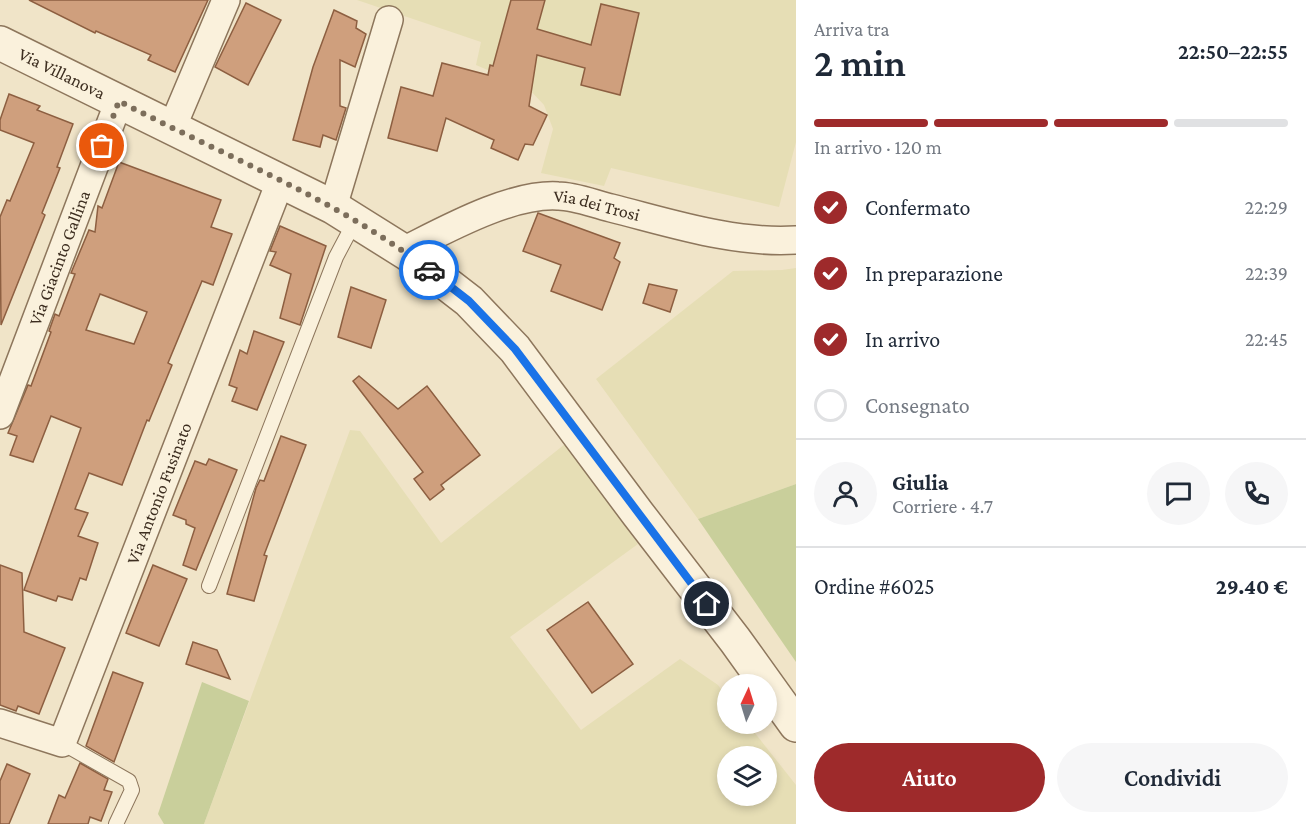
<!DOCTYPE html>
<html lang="it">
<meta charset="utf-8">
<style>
:root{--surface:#fff;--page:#f6f6f7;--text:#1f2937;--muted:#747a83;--line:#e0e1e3;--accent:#9e2a2b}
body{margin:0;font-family:"Crimson Pro",serif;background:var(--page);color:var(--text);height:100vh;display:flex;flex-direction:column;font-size:22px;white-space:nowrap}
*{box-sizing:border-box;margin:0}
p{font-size:20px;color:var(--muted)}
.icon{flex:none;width:33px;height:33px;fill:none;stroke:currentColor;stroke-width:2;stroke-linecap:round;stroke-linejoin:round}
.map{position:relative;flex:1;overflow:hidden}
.panel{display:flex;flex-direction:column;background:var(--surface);width:510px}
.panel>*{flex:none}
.needle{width:39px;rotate:4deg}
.fabs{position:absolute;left:717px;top:674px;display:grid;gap:12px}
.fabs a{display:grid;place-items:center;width:60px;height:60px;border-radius:50%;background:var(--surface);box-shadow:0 3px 9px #0003;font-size:30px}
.pin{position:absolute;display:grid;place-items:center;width:51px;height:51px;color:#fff;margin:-26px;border:3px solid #fff;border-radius:50%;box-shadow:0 2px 6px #0007}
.courier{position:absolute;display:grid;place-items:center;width:60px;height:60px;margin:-30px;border:4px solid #1a73e8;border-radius:50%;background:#fff;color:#222;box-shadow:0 2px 8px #0007}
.head em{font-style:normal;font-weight:600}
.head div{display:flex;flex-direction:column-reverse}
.head{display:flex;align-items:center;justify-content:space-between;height:102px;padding:0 18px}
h1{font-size:39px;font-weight:600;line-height:45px}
.bar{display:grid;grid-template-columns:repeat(4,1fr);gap:9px 6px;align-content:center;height:72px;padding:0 18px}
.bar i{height:8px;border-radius:4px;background:var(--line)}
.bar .current{background:var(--accent)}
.bar p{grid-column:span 4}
.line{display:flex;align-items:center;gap:15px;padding:0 18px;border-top:2px solid var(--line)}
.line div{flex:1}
.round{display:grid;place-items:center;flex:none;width:63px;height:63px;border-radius:32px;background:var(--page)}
ol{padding:0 18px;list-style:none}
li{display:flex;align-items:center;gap:18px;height:66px}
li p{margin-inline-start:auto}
li .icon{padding:6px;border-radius:50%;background:var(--accent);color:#fff;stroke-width:4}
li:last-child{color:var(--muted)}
li i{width:33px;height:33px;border:3px solid var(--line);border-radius:50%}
.button{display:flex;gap:12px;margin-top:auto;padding:12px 18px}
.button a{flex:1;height:69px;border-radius:36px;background:var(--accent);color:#fff;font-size:24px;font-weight:600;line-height:69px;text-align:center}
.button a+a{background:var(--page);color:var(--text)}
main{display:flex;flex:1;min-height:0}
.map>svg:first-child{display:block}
.farmland{fill:#e6deb5;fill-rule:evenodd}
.green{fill:#c9cf9b}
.building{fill:#cf9f7d;stroke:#8d5f41;stroke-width:1.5;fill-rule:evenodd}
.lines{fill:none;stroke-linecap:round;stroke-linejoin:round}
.service-casing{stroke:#8d765c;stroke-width:16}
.minor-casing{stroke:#8d765c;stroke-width:30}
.tertiary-casing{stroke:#8d765c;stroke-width:36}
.service{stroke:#faf1dc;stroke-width:14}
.minor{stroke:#faf1dc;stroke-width:27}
.tertiary{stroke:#faf1dc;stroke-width:33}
.done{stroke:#7c6e5b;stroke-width:6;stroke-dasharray:0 10.8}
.route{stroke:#1a73e8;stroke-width:8}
.labels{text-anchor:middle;stroke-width:4.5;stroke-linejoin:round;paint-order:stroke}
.street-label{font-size:18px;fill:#3d2e20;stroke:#f7eed8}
</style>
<main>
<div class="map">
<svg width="796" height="824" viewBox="0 0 796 824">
<rect width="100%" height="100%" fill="#f0e4c8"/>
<g class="farmland">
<path d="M357,0H796V142L779,207L611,168L604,186L541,173L553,129L544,105L527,87L476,65L481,42Z"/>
<path d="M796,268V484L698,519L596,379L733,271L782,270Z"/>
<path d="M350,430L360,431L441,543L565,444L638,544L510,637L581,730L680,659L718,685L727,698L728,723H747L796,785V824H204ZM728,756H766V795H728Z"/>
</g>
<g class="green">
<path d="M796,484V662L698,519Z"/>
<path d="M202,682L249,701L204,824H164L158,814Z"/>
</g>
<g class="building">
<path d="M29,0H208L175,72L148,60L151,55L96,31L95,33Z"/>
<path d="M511,0H545L537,29L591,45L601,4L639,13L620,95L581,85L585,68L537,55L529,106L547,115L533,145L525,144L518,160L491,148L494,140L446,118L437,151L388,138L401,87L433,96L442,63L488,75L490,65L493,66Z"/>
<path d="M246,3L281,20L248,85L215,67Z"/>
<path d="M334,10L357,21L356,28L366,34L355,67L340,60V106L346,108L336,140L323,135L320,147L293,140L313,67Z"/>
<path d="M9,94L40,106L37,110L73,124L57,167L60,168L42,213L45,215L1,325L0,217L7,200L10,201L34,143L0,130V120Z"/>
<path d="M119,162L221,200L211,227L232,234L213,285L202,281L168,363L172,365L149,421L147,420L122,485L89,473L75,509L88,513L78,536L98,543L86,580L80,578L72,600L58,596L56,601L24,590L81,428L51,416L33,462L10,455L17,436L8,433L28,385L31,386L51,332L49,331L55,314L59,316L75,274L71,273L89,230L95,232L98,206L102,208ZM100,294L147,312L134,344L86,330Z"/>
<path d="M538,213L620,243L614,258L620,262L602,310L551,291L561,265L523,251Z"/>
<path d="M280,226L326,246L300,325L280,318L291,274L270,265L276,252L270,251Z"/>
<path d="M649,284L677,290L670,312L643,303Z"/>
<path d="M351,287L386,300L371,348L338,337Z"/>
<path d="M254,331L284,342L257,410L232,401L237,388L229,385L240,350L247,354Z"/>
<path d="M359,376L398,409L427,386L480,455L441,485L444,489L430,500L414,479L423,472L353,381Z"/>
<path d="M281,436L306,445L264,555L267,556L254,601L227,594L256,488L260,480L264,481Z"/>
<path d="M209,459L237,470L196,570L183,565L195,528L186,524V520L173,515L195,461L206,465Z"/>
<path d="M0,565L22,573L24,632L65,648L39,714L18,706L16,711L0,705Z"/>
<path d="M153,565L187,579L159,646L126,633Z"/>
<path d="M588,602L633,664L592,693L547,630Z"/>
<path d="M193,642L217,650L230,679L186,664Z"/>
<path d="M113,672L143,683L114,762L86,746Z"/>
<path d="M80,763L108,779L104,790L112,792L101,821L90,817L88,824H48L59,795L65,798Z"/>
<path d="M7,764L30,774L9,824H0V781Z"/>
</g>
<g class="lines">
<g class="service-casing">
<g id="service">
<path d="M209,586L336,257L355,221"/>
<path d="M62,743L129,781L132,790L116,824"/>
</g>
</g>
<g class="minor-casing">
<g id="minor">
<path d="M172,128L226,0"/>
<path d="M333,207L389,20"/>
<path id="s1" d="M403,251C445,230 511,193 558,196C575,196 594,204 611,208C671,223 734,244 796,240"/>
<path id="s2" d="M0,415L119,101"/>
<path id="s3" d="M0,723L62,743L280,182"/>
</g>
</g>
<g class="tertiary-casing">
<g id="tertiary">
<path id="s4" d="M0,43L333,207L408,254L469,301L515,349L638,514L735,640L796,725"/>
</g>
</g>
<use href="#service" class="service"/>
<use href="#minor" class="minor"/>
<use href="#tertiary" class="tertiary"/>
</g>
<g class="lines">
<path class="done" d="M102,146L119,101C222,155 337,199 429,270"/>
<path class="route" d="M429,270L469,301L515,349L707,604"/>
</g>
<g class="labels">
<g class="street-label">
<text dy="6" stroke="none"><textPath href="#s4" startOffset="69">Via Villanova</textPath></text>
<text dy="6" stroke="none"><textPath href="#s1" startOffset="206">Via dei Trosi</textPath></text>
<text dy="6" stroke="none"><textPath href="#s2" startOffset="168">Via Giacinto Gallina</textPath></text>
<text dy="6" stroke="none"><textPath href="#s3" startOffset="333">Via Antonio Fusinato</textPath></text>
</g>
</g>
</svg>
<div class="fabs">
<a><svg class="needle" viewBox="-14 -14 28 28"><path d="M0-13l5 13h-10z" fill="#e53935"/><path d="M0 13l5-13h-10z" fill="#747a83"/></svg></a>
<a><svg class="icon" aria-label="layers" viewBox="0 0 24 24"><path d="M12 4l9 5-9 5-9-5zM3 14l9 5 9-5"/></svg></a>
</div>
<div class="pin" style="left:102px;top:146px;background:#ea580c"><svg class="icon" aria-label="bag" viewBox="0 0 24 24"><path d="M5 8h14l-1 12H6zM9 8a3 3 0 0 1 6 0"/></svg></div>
<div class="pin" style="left:707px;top:604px;background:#1f2937"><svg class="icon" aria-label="home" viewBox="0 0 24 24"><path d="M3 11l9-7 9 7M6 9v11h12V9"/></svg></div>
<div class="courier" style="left:429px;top:270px"><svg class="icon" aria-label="car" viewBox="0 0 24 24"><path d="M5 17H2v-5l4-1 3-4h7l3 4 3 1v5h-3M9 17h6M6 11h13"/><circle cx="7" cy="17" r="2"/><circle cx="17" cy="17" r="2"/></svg></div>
</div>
<section class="panel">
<div class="head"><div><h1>2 min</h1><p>Arriva tra</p></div><em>22:50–22:55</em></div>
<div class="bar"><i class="current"></i><i class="current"></i><i class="current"></i><i></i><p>In arrivo · 120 m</p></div>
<ol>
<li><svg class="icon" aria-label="check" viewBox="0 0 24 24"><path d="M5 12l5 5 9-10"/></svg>Confermato<p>22:29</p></li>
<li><svg class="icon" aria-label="check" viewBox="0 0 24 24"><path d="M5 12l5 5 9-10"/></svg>In preparazione<p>22:39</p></li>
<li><svg class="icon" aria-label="check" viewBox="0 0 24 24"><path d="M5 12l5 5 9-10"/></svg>In arrivo<p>22:45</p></li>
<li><i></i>Consegnato</li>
</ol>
<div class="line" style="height:108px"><a class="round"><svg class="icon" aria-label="person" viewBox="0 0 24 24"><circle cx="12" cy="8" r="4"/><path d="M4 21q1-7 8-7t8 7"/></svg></a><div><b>Giulia</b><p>Corriere · 4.7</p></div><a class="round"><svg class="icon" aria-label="chat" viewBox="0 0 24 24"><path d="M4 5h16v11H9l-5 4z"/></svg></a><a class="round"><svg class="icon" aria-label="phone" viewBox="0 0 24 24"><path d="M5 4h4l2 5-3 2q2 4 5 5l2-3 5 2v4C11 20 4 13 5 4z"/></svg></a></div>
<div class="line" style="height:78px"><div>Ordine #6025</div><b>29.40 €</b></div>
<div class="button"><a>Aiuto</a><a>Condividi</a></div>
</section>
</main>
